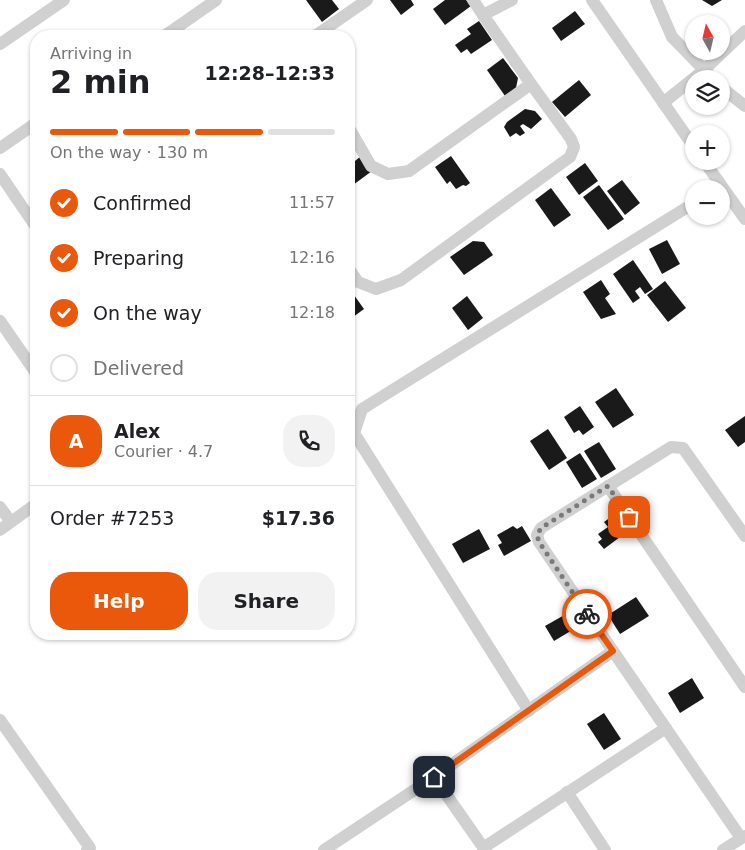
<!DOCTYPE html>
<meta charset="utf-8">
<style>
:root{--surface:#fff;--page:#f2f2f2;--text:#202124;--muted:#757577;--line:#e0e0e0;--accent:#ea580c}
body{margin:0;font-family:"DejaVu Sans",sans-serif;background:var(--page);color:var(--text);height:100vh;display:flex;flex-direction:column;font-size:19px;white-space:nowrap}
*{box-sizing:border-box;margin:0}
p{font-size:16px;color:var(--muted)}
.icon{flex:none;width:28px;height:28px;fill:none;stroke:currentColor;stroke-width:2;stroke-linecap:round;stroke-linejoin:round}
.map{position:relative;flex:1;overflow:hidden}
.drawer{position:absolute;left:30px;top:30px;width:325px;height:610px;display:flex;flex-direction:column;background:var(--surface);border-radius:20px;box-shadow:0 1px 4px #0004}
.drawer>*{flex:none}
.needle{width:32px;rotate:352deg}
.tools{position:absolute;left:685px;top:15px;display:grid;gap:10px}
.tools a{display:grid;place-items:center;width:45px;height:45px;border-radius:50%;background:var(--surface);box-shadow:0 1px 4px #0004;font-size:25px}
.pin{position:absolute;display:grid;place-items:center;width:42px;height:42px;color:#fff;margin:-21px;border-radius:10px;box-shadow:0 2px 8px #0006}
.courier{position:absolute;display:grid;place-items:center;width:50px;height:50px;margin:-25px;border:4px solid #ea580c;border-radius:50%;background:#fff;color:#222;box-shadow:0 1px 6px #0007}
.head em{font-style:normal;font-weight:600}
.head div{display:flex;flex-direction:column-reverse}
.head{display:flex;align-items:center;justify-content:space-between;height:85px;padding:0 20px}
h1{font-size:32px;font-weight:600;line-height:38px}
.bar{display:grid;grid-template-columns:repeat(4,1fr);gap:8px 5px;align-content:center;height:60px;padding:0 20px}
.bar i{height:6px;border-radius:4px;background:var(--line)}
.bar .selected{background:var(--accent)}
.bar p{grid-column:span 4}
.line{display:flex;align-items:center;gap:12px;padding:0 20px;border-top:1px solid var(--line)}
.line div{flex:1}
.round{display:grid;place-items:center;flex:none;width:52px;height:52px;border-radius:20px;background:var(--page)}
ol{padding:0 20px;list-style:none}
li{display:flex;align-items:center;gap:15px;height:55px}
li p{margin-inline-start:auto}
li .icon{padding:5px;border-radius:50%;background:var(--accent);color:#fff;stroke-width:4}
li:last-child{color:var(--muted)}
li i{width:28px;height:28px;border:2px solid var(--line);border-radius:50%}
.cta{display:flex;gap:10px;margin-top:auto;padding:10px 20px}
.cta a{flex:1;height:58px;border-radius:20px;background:var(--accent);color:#fff;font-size:20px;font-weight:600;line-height:58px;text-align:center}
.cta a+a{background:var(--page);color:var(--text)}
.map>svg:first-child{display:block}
.building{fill:#1a1a1a}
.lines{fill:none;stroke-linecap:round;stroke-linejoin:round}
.street{stroke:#d0d0d0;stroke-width:12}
.done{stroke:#7a7a7a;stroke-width:5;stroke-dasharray:0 9}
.route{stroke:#ea580c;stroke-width:6}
</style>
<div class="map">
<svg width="745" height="850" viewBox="0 0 745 850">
<rect width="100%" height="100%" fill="#fff"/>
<g class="building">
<path d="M306,0H332L339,9L322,22Z"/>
<path d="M390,0H411L414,5L401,15Z"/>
<path d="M445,0H466L471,6L445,25L433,9Z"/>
<path d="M702,0H722L712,6Z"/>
<path d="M575,11L585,24L561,41L552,28Z"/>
<path d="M479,21L492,40L471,54L467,49L461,53L455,45L471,34L467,29Z"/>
<path d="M503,58L518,78L516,88L505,96L487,70Z"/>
<path d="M579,80L591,95L565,117L552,102Z"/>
<path d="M525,109L535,111L542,119L531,129L523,124L520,126L525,133L520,136L516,133L510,137L504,127L507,122Z"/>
<path d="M361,156L372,171L353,185L349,179V166Z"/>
<path d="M451,156L470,183L466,186L463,185L456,189L450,181L447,184L435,167Z"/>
<path d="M585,163L598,181L579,195L566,177Z"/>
<path d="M622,180L640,203L625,215L607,191Z"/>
<path d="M599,185L624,219L608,230L583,197Z"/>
<path d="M551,188L571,215L554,227L535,200Z"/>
<path d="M667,240L680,264L662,274L649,249Z"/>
<path d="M473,241L484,242L493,255L464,275L450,257Z"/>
<path d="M633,260L653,289L645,294L640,287L635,291L640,298L633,303L613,274Z"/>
<path d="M601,280L610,294L605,298L616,314L601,319L583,292Z"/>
<path d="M665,281L686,308L668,322L647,295Z"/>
<path d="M349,288L364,309L349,320Z"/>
<path d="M467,296L483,318L468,330L452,308Z"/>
<path d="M616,388L634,415L613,428L595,402Z"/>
<path d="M580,406L594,427L583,435L579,430L574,433L564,417Z"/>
<path d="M745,416V442L738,447L725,430Z"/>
<path d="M548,429L567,458L549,470L530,441Z"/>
<path d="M599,442L616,469L601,478L584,451Z"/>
<path d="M580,453L597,479L582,488L566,462Z"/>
<path d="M619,511L632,528L604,549L598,542L602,539L598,534L608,527L604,522Z"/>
<path d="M513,526L517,529L522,526L531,541L504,556L498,545L502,543L497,535Z"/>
<path d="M479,529L490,549L463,563L452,544Z"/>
<path d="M636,597L649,616L620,634L608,615Z"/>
<path d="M575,609L584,623L554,641L545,626Z"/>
<path d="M692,678L704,698L680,713L668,693Z"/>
<path d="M604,713L621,739L604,750L587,724Z"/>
</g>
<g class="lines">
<g class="street">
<path d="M473,0L483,15L512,0"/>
<path d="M592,0L694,147"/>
<path d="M656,0L672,37L713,79"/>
<path d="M176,28L216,0"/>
<path d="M164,36L176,28L182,36"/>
<path d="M315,36L367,0"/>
<path d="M0,44L64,0"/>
<path d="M721,87L745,106"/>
<path d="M663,103L704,70L745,31"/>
<path d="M349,128L371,166L388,174L409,171L531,84L483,15"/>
<path d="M0,148L36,123"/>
<path d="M704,161L745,219"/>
<path d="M0,174L36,227"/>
<path d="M349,269L358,282L376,289L401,280L570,157L574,147L571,139L531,84"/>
<path d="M0,321L36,373"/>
<path d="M608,486L745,687"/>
<path d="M0,507L11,522L0,530"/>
<path d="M11,522L36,504"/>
<path d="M613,651L539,542L537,535L541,528L671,447L683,448L745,536"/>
<path d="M529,711L354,433L362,409L694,203"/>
<path d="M0,720L90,848L87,850"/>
<path d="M434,777L613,651L741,838"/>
<path d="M567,792L605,850"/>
<path d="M483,848L666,728"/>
<path d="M324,850L434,777L485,850"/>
<path d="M723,850L745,836"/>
</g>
</g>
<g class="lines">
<path class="done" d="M587,614L539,542L537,535L541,528L608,486L629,517"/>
<path class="route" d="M434,777L613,651L587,614"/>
</g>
</svg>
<div class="tools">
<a><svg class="needle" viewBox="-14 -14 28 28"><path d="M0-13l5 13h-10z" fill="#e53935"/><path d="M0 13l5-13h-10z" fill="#757577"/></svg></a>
<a><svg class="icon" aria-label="layers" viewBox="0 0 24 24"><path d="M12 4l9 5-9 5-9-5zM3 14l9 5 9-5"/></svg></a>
<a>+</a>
<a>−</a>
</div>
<div class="pin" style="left:629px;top:517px;background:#ea580c"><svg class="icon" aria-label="bag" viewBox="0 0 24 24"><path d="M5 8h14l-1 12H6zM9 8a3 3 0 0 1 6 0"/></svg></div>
<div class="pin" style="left:434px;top:777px;background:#1f2937"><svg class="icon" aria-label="home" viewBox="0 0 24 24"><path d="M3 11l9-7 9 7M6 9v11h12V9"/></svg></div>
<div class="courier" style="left:587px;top:614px"><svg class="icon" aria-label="bike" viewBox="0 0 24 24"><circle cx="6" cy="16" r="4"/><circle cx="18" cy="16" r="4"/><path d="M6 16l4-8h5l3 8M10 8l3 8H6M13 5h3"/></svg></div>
<section class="drawer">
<div class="head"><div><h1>2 min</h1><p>Arriving in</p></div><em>12:28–12:33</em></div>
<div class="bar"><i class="selected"></i><i class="selected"></i><i class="selected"></i><i></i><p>On the way · 130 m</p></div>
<ol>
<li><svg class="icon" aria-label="check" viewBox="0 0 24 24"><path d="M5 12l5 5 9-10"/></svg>Confirmed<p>11:57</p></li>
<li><svg class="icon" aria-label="check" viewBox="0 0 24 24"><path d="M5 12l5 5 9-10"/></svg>Preparing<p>12:16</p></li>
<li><svg class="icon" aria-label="check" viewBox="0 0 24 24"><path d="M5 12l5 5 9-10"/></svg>On the way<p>12:18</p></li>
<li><i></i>Delivered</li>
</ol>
<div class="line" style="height:90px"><b class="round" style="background:var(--accent);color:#fff">A</b><div><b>Alex</b><p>Courier · 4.7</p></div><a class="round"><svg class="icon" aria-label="phone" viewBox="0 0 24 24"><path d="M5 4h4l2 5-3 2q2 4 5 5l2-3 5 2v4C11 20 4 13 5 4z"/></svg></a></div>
<div class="line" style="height:65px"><div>Order #7253</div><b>$17.36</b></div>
<div class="cta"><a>Help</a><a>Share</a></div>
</section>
</div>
